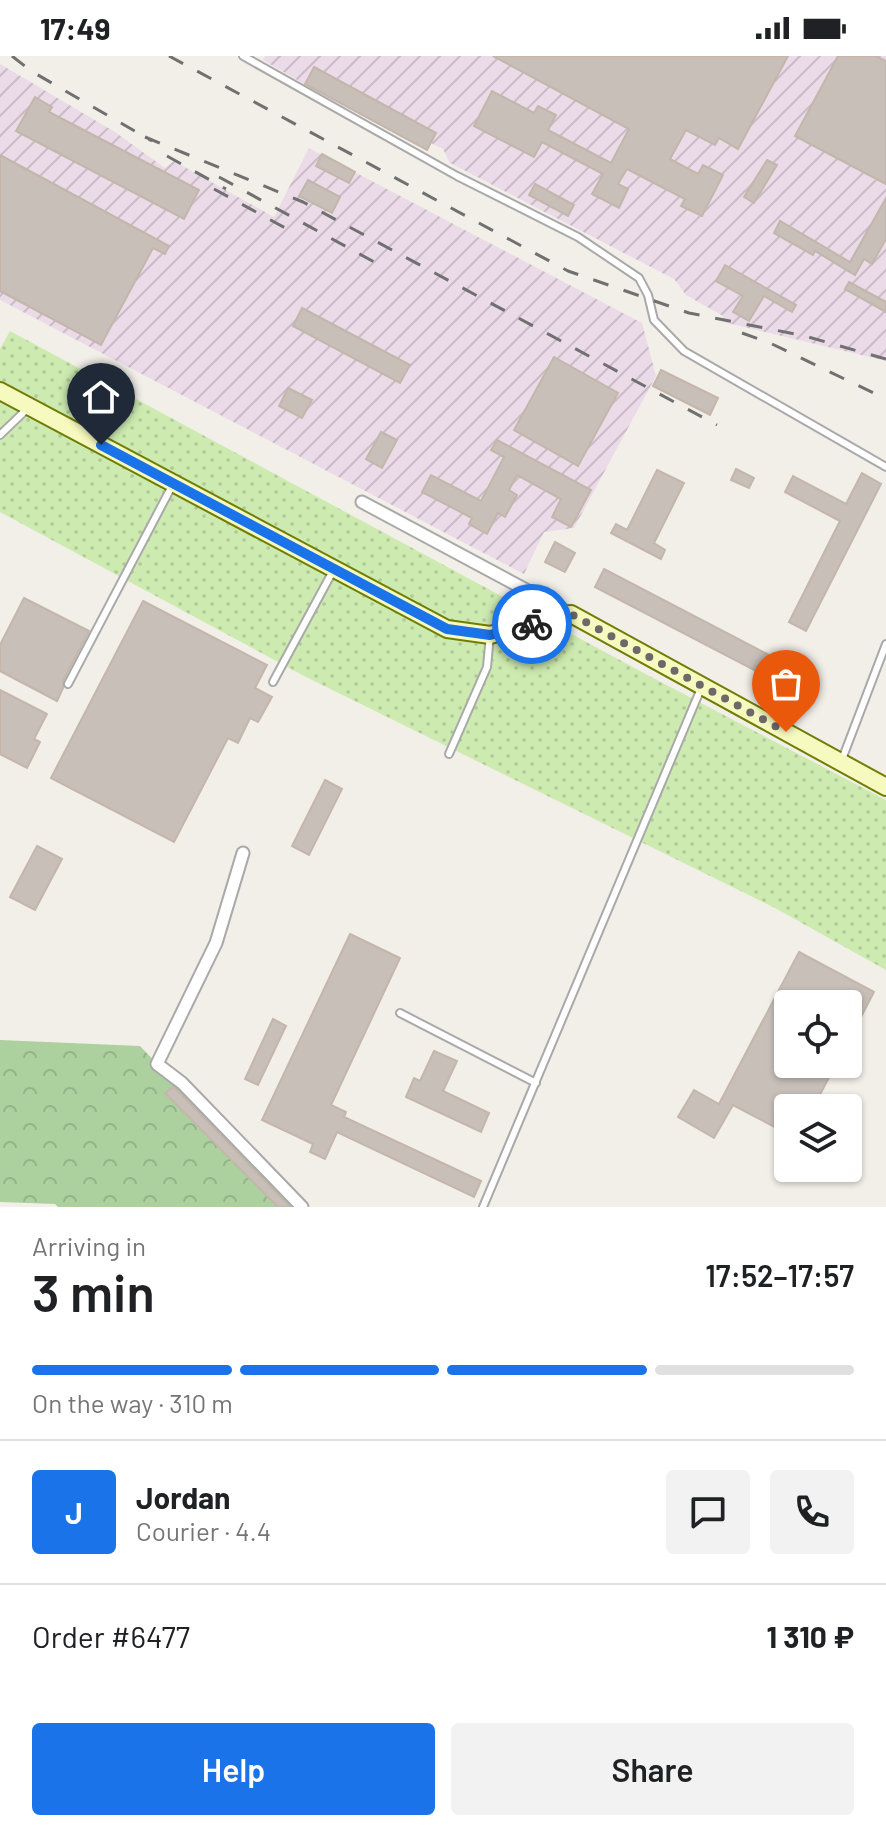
<!DOCTYPE html>
<meta charset="utf-8">
<style>
:root{--surface:#fff;--page:#f2f2f2;--text:#202124;--muted:#757577;--line:#e0e0e0;--accent:#1a73e8}
body{margin:0;font-family:Barlow,sans-serif;background:var(--page);color:var(--text);height:100vh;display:flex;flex-direction:column;font-size:30px;white-space:nowrap}
*{box-sizing:border-box;margin:0}
p{font-size:26px;color:var(--muted)}
.icon{flex:none;width:44px;height:44px;fill:none;stroke:currentColor;stroke-width:2;stroke-linecap:round;stroke-linejoin:round}
.map{position:relative;height:1151px;overflow:hidden}
.details{display:flex;flex-direction:column;background:var(--surface);flex:1}
.details>*{flex:none}
.tools{position:absolute;left:774px;top:934px;display:grid;gap:16px}
.tools a{display:grid;place-items:center;width:88px;height:88px;border-radius:8px;background:var(--surface);box-shadow:0 2px 6px #0004;font-size:40px}
.pin{position:absolute;display:grid;place-items:center;width:68px;height:68px;color:#fff;margin:-82px -34px;border-radius:50% 50% 50% 0;rotate:-45deg;box-shadow:0 0 8px #0007}
.pin .icon{rotate:45deg}
.courier{position:absolute;display:grid;place-items:center;width:80px;height:80px;margin:-40px;border:6px solid #1a73e8;border-radius:50%;background:#fff;color:#222;box-shadow:0 2px 10px #0007}
.overview em{font-style:normal;font-weight:600}
.overview div{display:flex;flex-direction:column-reverse}
.overview{display:flex;align-items:center;justify-content:space-between;height:136px;padding:0 32px}
h1{font-size:52px;font-weight:600;line-height:60px}
.bar{display:grid;grid-template-columns:repeat(4,1fr);gap:12px 8px;align-content:center;height:96px;padding:0 32px}
.bar i{height:10px;border-radius:6px;background:var(--line)}
.bar .active{background:var(--accent)}
.bar p{grid-column:span 4}
.line{display:flex;align-items:center;gap:20px;padding:0 32px;border-top:2px solid var(--line)}
.line div{flex:1}
.round{display:grid;place-items:center;flex:none;width:84px;height:84px;border-radius:8px;background:var(--page)}
.action{display:flex;gap:16px;margin-top:auto;padding:16px 32px}
.action a{flex:1;height:92px;border-radius:8px;background:var(--accent);color:#fff;font-size:32px;font-weight:600;line-height:92px;text-align:center}
.action a+a{background:var(--page);color:var(--text)}
.status{display:flex;justify-content:space-between;align-items:center;height:56px;padding:0 40px;background:var(--surface);direction:ltr}
.status svg{height:22px;fill:currentColor}
.map>svg:first-child{display:block}
.industrial{fill:url(#industrial-furrows)}
.grass{fill:url(#grass-dots)}
.forest{fill:url(#forest-crowns)}
.building{fill:#c7bfb8;stroke:#c4b6ab;stroke-width:2}
.lines{fill:none;stroke-linecap:round;stroke-linejoin:round}
.lane-casing{stroke:#a9a9a9;stroke-width:10}
.street-casing{stroke:#a9a9a9;stroke-width:15}
.secondary-casing{stroke:#707d05;stroke-width:20}
.lane{stroke:#fff;stroke-width:6}
.street{stroke:#fff;stroke-width:11}
.secondary{stroke:#f7fabf;stroke-width:16}
.rail{stroke:#707070;stroke-width:3;stroke-dasharray:16 16;stroke-linecap:butt}
.done{stroke:#6b6a68;stroke-width:8;stroke-dasharray:0 14.4}
.route{stroke:#1a73e8;stroke-width:10}
</style>
<div class="status"><b>17:49</b><svg viewBox="0 0 49 12"><path d="M0 12V9h3v3zM5 12V6h3v6zM10 12V3h3v9zM15 12V0h3v12zM26 1h20v11H26zM47 4h2v5h-2z"/></svg></div>
<div class="map">
<svg width="886" height="1151" viewBox="0 0 886 1151">
<defs>
<pattern id="industrial-furrows" width="10" height="10" patternUnits="userSpaceOnUse" patternTransform="scale(2)"><rect width="10" height="10" fill="#ebdbe8"/><path d="M-1 1l2-2M0 10L10 0M9 11l2-2" fill="none" stroke="#c9bcc7"/></pattern>
<pattern id="grass-dots" width="8" height="8" patternUnits="userSpaceOnUse" patternTransform="scale(2)"><rect width="8" height="8" fill="#cdebb0"/><path d="M2 2h.1M6 6h.1" fill="none" stroke="#b0c997" stroke-width="1.8" stroke-linecap="round"/></pattern>
<pattern id="forest-crowns" width="20" height="18" patternUnits="userSpaceOnUse" patternTransform="scale(2)"><rect width="20" height="18" fill="#add19e"/><path d="M2 6a3 3 0 1 1 6 0M12 15a3 3 0 1 1 6 0" fill="none" stroke="#95b388"/></pattern>
</defs>
<rect width="100%" height="100%" fill="#f2efe9"/>
<g class="industrial">
<path d="M265,0H886V305L723,266V260L686,239L674,223L450,107L443,93L431,87L427,94L304,28L263,4Z"/>
<path d="M0,8L115,76L165,112L174,105L274,161L309,92L642,267L656,320L574,472L544,476L524,518L0,244Z"/>
</g>
<path class="grass" d="M10,275L655,623L886,744V914L775,852L306,621L0,456V293Z"/>
<path class="forest" d="M0,984L140,990L295,1151H58L55,1148L0,1146Z"/>
<g class="building">
<path d="M493,0H788L738,93L719,82L715,89L686,74L670,103L698,118L703,109L723,119L702,160L681,150L685,143L627,113L618,128L628,133L619,152L592,138L603,118L542,86L534,101L474,70L492,35L534,57L538,50L556,59L548,74L611,107L629,73Z"/>
<path d="M838,0H876L886,5V128L795,80Z"/>
<path d="M314,11L436,77L427,94L305,28Z"/>
<path d="M35,41L52,51L49,56L199,134L184,163L16,75Z"/>
<path d="M322,98L355,116L349,127L316,110Z"/>
<path d="M0,99L169,190L165,198L153,192L101,289L0,235Z"/>
<path d="M767,104L777,109L754,147L744,141Z"/>
<path d="M308,124L340,141L332,157L299,140Z"/>
<path d="M535,128L574,149L568,160L529,139Z"/>
<path d="M886,142V183L872,208L864,203L855,219L815,195L813,199L774,177L780,165L850,206Z"/>
<path d="M725,209L796,249L792,256L764,240L749,265L733,256L743,240L716,225Z"/>
<path d="M849,226L886,246V256L845,233Z"/>
<path d="M302,252L410,309L400,327L293,270Z"/>
<path d="M554,301L618,337L578,410L514,374Z"/>
<path d="M661,314L718,342L710,359L653,330Z"/>
<path d="M288,332L312,344L302,362L279,350Z"/>
<path d="M381,376L397,384L382,412L366,403Z"/>
<path d="M497,384L591,434L571,471L552,461L561,443L517,419L509,434L517,439L505,461L498,457L487,478L469,468L472,462L422,436L431,419L481,445L504,401L491,394Z"/>
<path d="M736,413L754,422L749,432L731,424Z"/>
<path d="M657,414L684,427L654,487L665,494L661,503L611,477L616,468L627,474Z"/>
<path d="M862,417L881,428L806,575L789,566L840,465L785,436L793,420L846,448Z"/>
<path d="M555,486L575,497L565,516L545,506Z"/>
<path d="M604,513L788,609L779,627L595,531Z"/>
<path d="M24,542L89,575L63,625V632L57,645L0,615V589Z"/>
<path d="M143,545L267,609L255,632L272,641L258,666L250,662L238,687L228,682L174,786L51,722Z"/>
<path d="M0,634L47,658L34,683L40,686L27,712L0,698Z"/>
<path d="M325,724L342,733L309,799L292,790Z"/>
<path d="M37,790L62,803L35,854L10,841Z"/>
<path d="M350,878L400,902L331,1049L346,1056L344,1061L481,1125L474,1141L337,1076L325,1103L310,1096L313,1088L262,1064Z"/>
<path d="M799,896L874,936L848,986V948H788V1008H836L813,1052H788V1078L733,1049L714,1082L678,1061L694,1034L719,1048Z"/>
<path d="M273,963L286,970L258,1029L245,1023Z"/>
<path d="M434,995L457,1005L443,1035L489,1057L481,1076L406,1041L414,1022L420,1025Z"/>
<path d="M173,1031L180,1037L290,1151H278L165,1037Z"/>
</g>
<g class="lines">
<g class="lane-casing">
<g id="lane">
<path d="M243,0L457,120L578,181L639,222L648,239L654,264L684,295L886,411"/>
<path d="M0,379L27,353"/>
<path d="M273,626L334,513"/>
<path d="M68,628L173,428"/>
<path d="M449,698L487,611L490,579"/>
<path d="M841,706L886,588"/>
<path d="M400,957L536,1027"/>
<path d="M483,1151L702,630"/>
</g>
</g>
<g class="street-casing">
<g id="street">
<path d="M362,446L571,558"/>
<path d="M243,797L216,887L157,1008L182,1027L302,1151"/>
</g>
</g>
<g class="secondary-casing">
<path id="secondary" d="M0,335L447,573L490,579L571,558L886,731"/>
</g>
<use href="#lane" class="lane"/>
<use href="#street" class="street"/>
<use href="#secondary" class="secondary"/>
<g class="rail">
<path d="M12,0L31,15L152,85"/>
<path d="M169,0L568,215L689,257L805,280L886,303"/>
<path d="M145,81L303,146L717,369"/>
<path d="M167,100L226,133"/>
<path d="M219,121L376,207"/>
<path d="M214,133L298,179"/>
<path d="M742,277L770,287L886,343"/>
</g>
</g>
<g class="lines">
<path class="done" d="M532,568L571,558L786,676"/>
<path class="route" d="M101,389L447,573L490,579L532,568"/>
</g>
</svg>
<div class="tools">
<a><svg class="icon" aria-label="locate" viewBox="0 0 24 24"><circle cx="12" cy="12" r="6"/><path d="M12 2v4M12 18v4M2 12h4M18 12h4"/></svg></a>
<a><svg class="icon" aria-label="layers" viewBox="0 0 24 24"><path d="M12 4l9 5-9 5-9-5zM3 14l9 5 9-5"/></svg></a>
</div>
<div class="pin" style="left:786px;top:676px;background:#ea580c"><svg class="icon" aria-label="bag" viewBox="0 0 24 24"><path d="M5 8h14l-1 12H6zM9 8a3 3 0 0 1 6 0"/></svg></div>
<div class="pin" style="left:101px;top:389px;background:#1f2937"><svg class="icon" aria-label="home" viewBox="0 0 24 24"><path d="M3 11l9-7 9 7M6 9v11h12V9"/></svg></div>
<div class="courier" style="left:532px;top:568px"><svg class="icon" aria-label="bike" viewBox="0 0 24 24"><circle cx="6" cy="16" r="4"/><circle cx="18" cy="16" r="4"/><path d="M6 16l4-8h5l3 8M10 8l3 8H6M13 5h3"/></svg></div>
</div>
<section class="details">
<div class="overview"><div><h1>3 min</h1><p>Arriving in</p></div><em>17:52–17:57</em></div>
<div class="bar"><i class="active"></i><i class="active"></i><i class="active"></i><i></i><p>On the way · 310 m</p></div>
<div class="line" style="height:144px"><b class="round" style="background:var(--accent);color:#fff">J</b><div><b>Jordan</b><p>Courier · 4.4</p></div><a class="round"><svg class="icon" aria-label="chat" viewBox="0 0 24 24"><path d="M4 5h16v11H9l-5 4z"/></svg></a><a class="round"><svg class="icon" aria-label="phone" viewBox="0 0 24 24"><path d="M5 4h4l2 5-3 2q2 4 5 5l2-3 5 2v4C11 20 4 13 5 4z"/></svg></a></div>
<div class="line" style="height:104px"><div>Order #6477</div><b>1 310 ₽</b></div>
<div class="action"><a>Help</a><a>Share</a></div>
</section>
